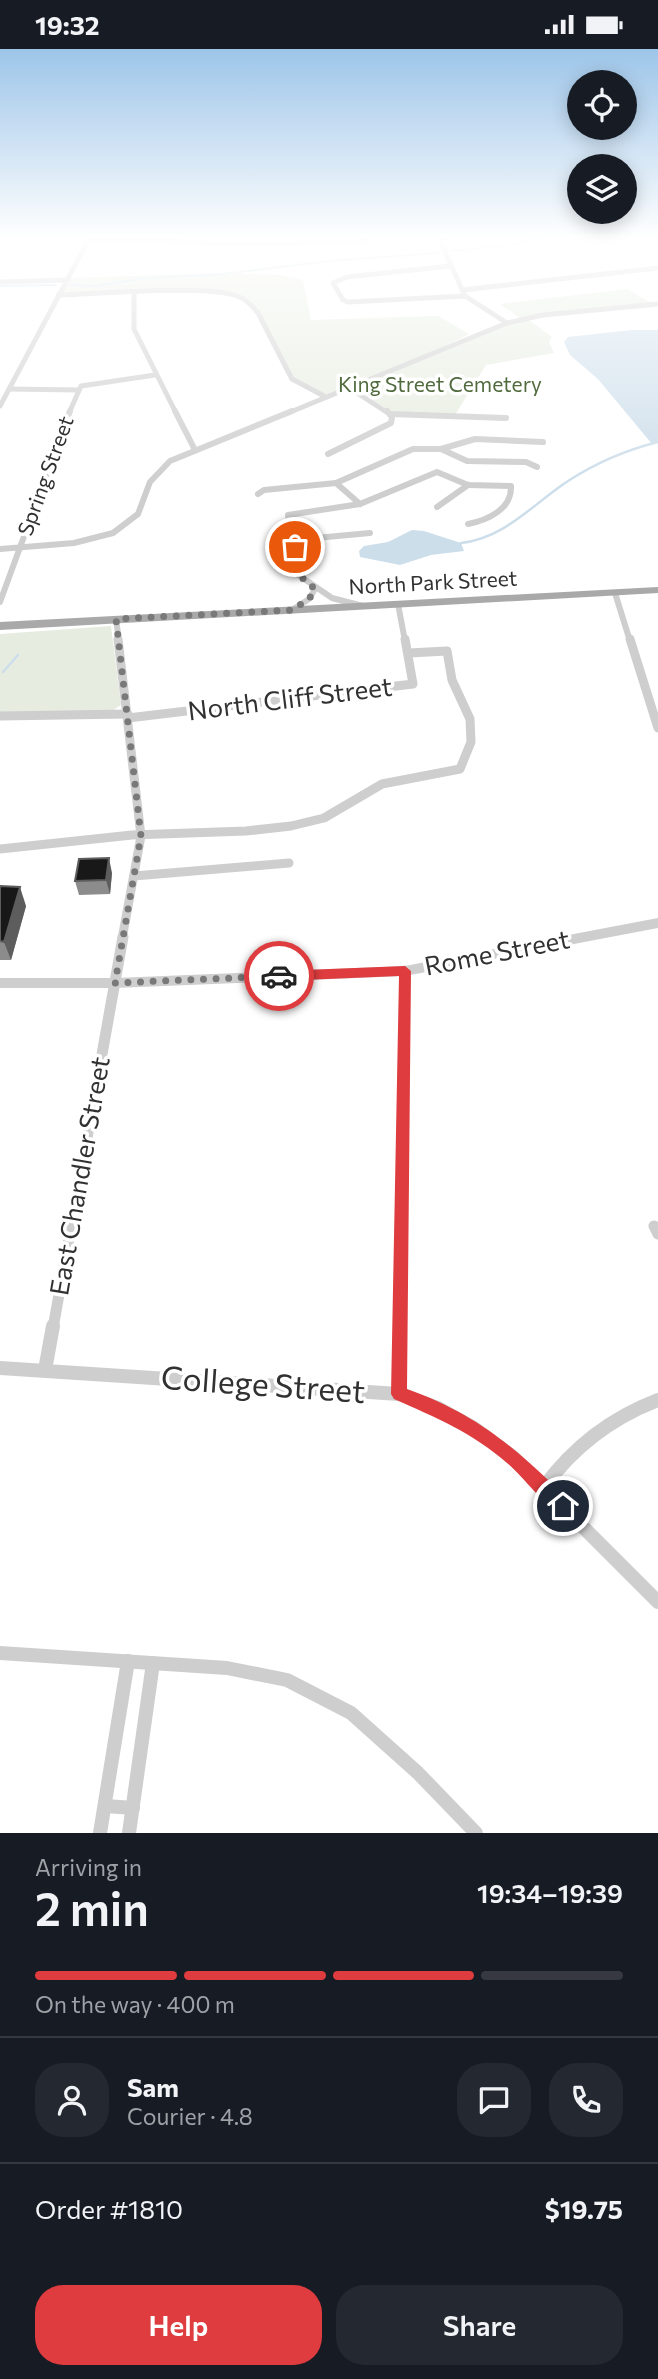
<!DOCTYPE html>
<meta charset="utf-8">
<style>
:root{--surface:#171b24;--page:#242831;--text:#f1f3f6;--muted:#9ea1a6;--line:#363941;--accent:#de3c3e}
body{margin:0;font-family:Commissioner,sans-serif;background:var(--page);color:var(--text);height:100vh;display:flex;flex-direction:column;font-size:26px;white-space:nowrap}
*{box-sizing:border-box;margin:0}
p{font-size:23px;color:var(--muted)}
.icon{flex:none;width:38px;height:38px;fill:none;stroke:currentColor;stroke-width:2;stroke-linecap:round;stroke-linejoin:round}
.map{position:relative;height:1784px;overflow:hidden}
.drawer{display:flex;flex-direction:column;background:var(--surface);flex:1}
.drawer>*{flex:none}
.controls{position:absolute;left:567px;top:21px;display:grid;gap:14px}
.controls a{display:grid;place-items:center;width:70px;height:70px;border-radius:50%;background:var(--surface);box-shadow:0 4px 18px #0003;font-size:35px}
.pin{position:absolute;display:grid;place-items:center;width:60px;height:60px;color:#fff;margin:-30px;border:4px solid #fff;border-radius:50%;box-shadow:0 2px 7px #0007}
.courier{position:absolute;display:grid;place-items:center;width:70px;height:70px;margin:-35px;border:5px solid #de3c3e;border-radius:50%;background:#fff;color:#222;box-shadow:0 2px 9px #0007}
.head em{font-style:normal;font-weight:600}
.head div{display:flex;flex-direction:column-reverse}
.head{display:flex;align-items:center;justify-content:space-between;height:119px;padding:0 35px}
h1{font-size:46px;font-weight:600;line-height:52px}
.bar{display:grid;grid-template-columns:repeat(4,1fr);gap:10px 7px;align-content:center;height:84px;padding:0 35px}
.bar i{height:9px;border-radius:5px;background:var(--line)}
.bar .active{background:var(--accent)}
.bar p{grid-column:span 4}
.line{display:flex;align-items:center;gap:18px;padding:0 35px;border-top:2px solid var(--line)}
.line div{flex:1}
.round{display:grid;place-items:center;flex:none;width:74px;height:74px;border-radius:28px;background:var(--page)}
.primary-button{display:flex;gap:14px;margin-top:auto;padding:14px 35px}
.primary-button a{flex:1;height:80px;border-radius:28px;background:var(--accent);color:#fff;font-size:28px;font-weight:600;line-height:80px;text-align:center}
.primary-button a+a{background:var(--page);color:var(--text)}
.status{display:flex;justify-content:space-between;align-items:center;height:49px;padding:0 35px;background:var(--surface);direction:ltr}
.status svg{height:19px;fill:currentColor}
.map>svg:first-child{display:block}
.green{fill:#e6ede0}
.water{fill:#cddeeb}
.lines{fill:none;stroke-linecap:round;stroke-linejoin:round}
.stream-far1{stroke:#cddeeb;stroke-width:2}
.stream{stroke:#cddeeb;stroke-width:2.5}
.minor-far4{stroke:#cecece;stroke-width:5}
.minor-far3{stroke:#cecece;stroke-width:6}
.minor-far2{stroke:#cecece;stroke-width:9}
.minor-far1{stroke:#cecece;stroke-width:11}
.minor{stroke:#cecece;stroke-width:14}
.tertiary{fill:#cecece;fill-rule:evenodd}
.primary{fill:#a9a9a9;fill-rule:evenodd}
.wall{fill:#8c8c8c}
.shaded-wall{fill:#5d5d5d}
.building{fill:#181818;stroke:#5d5d5d;stroke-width:2}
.route{fill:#de3c3e}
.done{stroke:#797979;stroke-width:7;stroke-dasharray:0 12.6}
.labels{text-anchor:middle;stroke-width:7;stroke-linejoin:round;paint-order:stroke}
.far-park-label{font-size:21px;fill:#516b3f;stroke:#fff}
.far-street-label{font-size:21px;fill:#313131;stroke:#fff}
.street-label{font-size:26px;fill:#313131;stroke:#fff}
.near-street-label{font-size:32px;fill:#313131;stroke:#fff}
</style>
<div class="status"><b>19:32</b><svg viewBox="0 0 49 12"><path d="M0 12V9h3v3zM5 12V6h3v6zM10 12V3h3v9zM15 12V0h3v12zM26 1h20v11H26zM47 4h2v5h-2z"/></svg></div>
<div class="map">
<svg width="658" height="1784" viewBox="0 0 658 1784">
<rect width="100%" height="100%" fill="#fff"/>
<g class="green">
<path d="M219,224L279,226L303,231L311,271L438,267L469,285L414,312L324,347L297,334L258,264L236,246L201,243L58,246L68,229Z"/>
<path d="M627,240L651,254L520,269L500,255Z"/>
<path d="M529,271L552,288L549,293L554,304L486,316L455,366L393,364L354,339L513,274Z"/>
<path d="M111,577L121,656L112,662L0,663V585Z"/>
</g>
<g class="water">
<path d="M631,281H658V392L652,395L598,330L570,306L564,293L568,288Z"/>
<path d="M412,481L424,482L461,494L464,502L431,506L400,516L360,508L359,502L364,497L388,493Z"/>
</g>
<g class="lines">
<g class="stream-far1">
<path d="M450,202L503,197L553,187"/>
<path d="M70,236L96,237L145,229L215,226L329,212L439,204"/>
<path d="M0,237L56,236"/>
</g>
<g class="stream">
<path d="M461,494C505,489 533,455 568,432C596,414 626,401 658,393"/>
<path d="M3,623L18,606"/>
</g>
<g class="minor-far4">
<path d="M438,187L465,247L507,274"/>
<path d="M439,189L463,187"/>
<path d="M88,191L141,190L223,195L358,193L367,191L368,187"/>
<path d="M450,217L347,228L333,234L343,251L348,253L465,247"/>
<path d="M0,233L67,231"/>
<path d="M462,241L658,219"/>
<path d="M134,243V280L176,364"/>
<path d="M58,246C95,245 209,235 237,247C246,250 252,257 258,264L292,330L324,347"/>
<path d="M348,338L388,364"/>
<path d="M9,340L79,341"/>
<path d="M0,357L90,188"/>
<path d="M69,364L81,337L155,326"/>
<path d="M288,364L507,274L543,266L658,255"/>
</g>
<g class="minor-far3">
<path d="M175,362L195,401"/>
<path d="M390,365L506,369"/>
<path d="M441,400L475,390L543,393"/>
<path d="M328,405L391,374L392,368L387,362"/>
<path d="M336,434L413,400H441L467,412L526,413L537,418"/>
<path d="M258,445L264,441L336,434L360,455"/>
<path d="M437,458L468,436"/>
<path d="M294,491L370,484"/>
<path d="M0,500L74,494L113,484L138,465L150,433L170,412L292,362"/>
<path d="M615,544L630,592"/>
<path d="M0,553L70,362"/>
<path d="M398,555L405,592"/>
<path d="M363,557L332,549L297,525L288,466L360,455L437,423L468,436L511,437C512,460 488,471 468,475"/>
<path d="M292,561L309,550L315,540"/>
<path d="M116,570L119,592"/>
</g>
<g class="minor-far2">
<path d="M118,590L141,787L122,890"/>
<path d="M630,590L658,679"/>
<path d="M0,667L128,665"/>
<path d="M128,669L413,635L405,590"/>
<path d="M0,800L132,786L246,782L291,777L324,769L382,735L460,720L471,693L470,670L452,631L447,602L409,604"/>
<path d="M134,827L289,814"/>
</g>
<g class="minor-far1">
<path d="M654,1177L658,1185"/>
<path d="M53,1279L123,888"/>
<path d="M400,1279L405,922"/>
</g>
<g class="minor">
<path d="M0,1319L399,1345L438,1359L474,1379L513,1408L658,1553"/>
<path d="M45,1321L53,1277"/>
<path d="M399,1345L400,1277"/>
<path d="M544,1438C574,1397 611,1369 658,1351"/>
<path d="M0,1604L227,1619L287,1631L351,1664L418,1724L476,1784"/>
<path d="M106,1757L133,1759"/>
<path d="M100,1784L128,1612"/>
<path d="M129,1784L153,1614"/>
</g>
<path class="tertiary" d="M658,869V879L405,927L115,939H0V929H115L405,917Z"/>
<path class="primary" d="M658,538V544L0,581V573Z"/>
</g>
<g class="wall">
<path d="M112,824L110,845L79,846L75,832Z"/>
<path d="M0,837L26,857L11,911H0Z"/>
</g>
<g class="shaded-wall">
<path d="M109,809L112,824L110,845L106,831Z"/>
<path d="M20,838L26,857L11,911L4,893Z"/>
</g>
<g class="building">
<path d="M109,809L106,831L75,832L79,810Z"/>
<path d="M0,837L20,838L4,893L0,892Z"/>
</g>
<linearGradient id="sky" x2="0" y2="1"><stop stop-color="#9dc5e9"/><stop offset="0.43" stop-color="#fff"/><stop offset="1" stop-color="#fff" stop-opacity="0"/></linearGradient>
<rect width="658" height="437" fill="url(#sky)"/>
<path class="route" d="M405,917L411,922L407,1340C479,1366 515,1399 569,1451L571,1457L563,1465C542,1456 525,1429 507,1414C473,1384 435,1368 394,1350L391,1345L399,927L279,932L273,927L279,922Z"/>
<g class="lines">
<path class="done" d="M279,927L115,934L141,787L116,570L292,561L309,550L315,540L298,525L295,498"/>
</g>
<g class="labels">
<g class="far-park-label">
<text x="440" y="343">King Street Cemetery</text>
</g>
<g class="far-street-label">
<text transform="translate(46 427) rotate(-70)" y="7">Spring Street</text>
<text transform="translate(433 534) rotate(-3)" y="7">North Park Street</text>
</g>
<g class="street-label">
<text transform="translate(290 650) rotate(-7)" y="9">North Cliff Street</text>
<text transform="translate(497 904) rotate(-11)" y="9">Rome Street</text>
<text transform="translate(80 1127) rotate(-80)" y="9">East Chandler Street</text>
</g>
<g class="near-street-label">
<text transform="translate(263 1336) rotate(4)" y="11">College Street</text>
</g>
</g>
</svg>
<div class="controls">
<a><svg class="icon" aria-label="locate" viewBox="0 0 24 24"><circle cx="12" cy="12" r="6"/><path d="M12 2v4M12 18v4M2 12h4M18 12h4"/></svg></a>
<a><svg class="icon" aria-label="layers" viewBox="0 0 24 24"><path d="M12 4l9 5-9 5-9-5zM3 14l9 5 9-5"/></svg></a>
</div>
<div class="pin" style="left:295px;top:498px;background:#ea580c"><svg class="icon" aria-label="bag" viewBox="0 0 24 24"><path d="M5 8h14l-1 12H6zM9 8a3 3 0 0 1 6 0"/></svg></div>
<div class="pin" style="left:563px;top:1457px;background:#1f2937"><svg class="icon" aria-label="home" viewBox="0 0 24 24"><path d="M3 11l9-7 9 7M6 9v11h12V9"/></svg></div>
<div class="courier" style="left:279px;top:927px"><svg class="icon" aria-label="car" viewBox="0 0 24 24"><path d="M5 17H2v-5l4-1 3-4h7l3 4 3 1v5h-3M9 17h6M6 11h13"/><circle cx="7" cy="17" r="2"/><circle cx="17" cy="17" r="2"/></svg></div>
</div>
<section class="drawer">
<div class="head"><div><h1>2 min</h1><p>Arriving in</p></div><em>19:34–19:39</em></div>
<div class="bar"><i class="active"></i><i class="active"></i><i class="active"></i><i></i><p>On the way · 400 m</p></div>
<div class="line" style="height:126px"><a class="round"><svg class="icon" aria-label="person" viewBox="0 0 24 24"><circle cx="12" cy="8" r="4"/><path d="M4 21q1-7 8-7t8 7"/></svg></a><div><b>Sam</b><p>Courier · 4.8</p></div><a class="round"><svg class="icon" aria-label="chat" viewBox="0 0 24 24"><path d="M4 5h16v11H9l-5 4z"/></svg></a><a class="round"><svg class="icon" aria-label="phone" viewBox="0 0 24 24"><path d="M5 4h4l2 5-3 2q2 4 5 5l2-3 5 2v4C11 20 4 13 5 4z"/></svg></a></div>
<div class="line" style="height:91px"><div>Order #1810</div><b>$19.75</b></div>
<div class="primary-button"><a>Help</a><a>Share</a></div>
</section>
